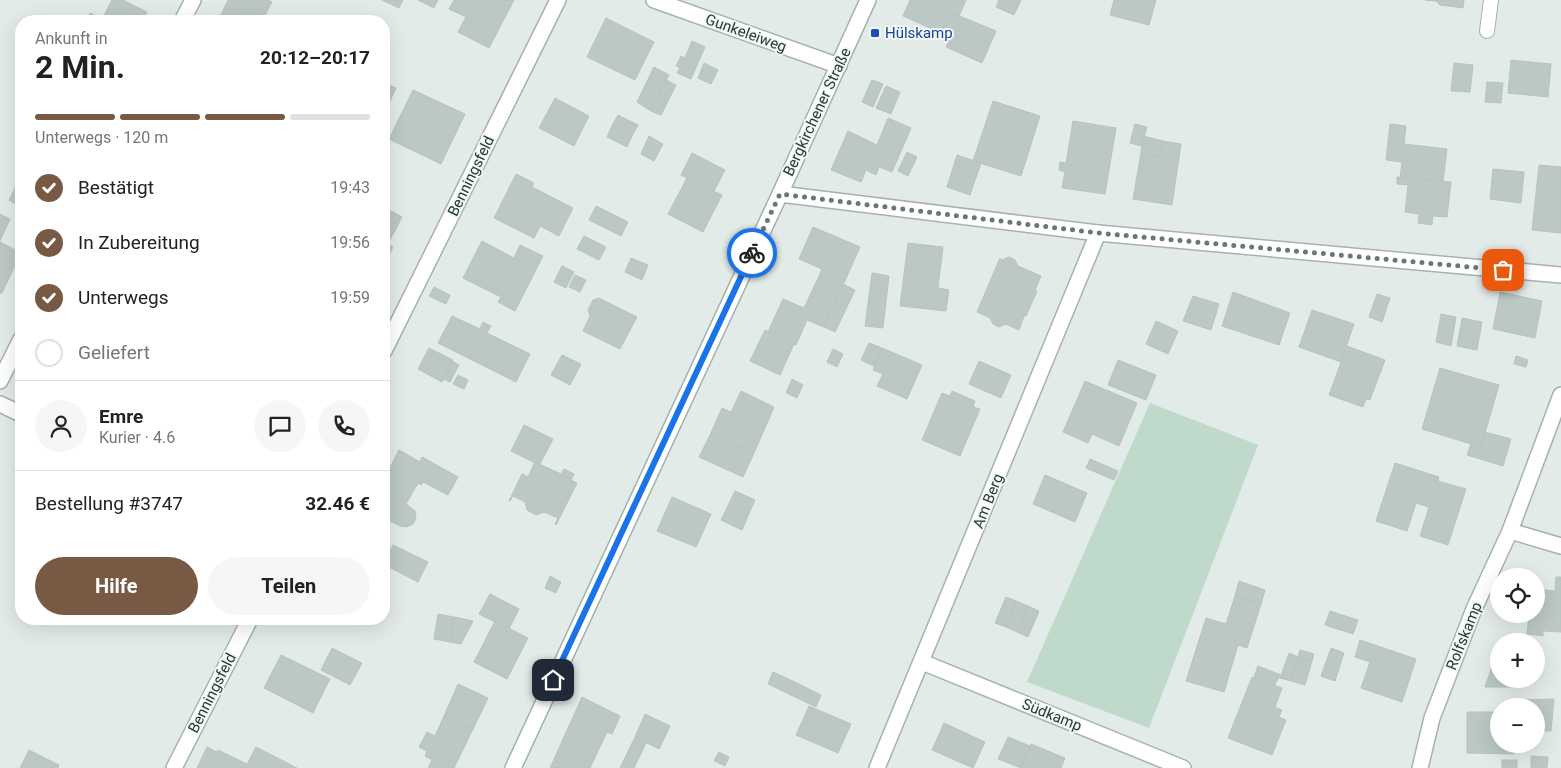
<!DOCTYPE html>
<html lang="de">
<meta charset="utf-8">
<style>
:root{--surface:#fff;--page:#f6f6f6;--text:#222;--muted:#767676;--line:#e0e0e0;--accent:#785943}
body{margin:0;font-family:Roboto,sans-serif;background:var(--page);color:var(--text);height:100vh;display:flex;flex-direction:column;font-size:19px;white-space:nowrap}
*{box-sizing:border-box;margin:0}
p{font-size:16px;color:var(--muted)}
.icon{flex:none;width:28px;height:28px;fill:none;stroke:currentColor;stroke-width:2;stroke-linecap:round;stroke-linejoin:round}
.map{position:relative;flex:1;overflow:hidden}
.drawer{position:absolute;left:15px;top:15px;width:375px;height:610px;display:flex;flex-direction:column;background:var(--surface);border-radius:20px;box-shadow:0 5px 20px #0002}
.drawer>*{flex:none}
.buttons{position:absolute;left:1490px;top:568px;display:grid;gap:10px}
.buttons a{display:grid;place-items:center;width:55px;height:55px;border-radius:50%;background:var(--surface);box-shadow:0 5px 20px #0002;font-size:25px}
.pin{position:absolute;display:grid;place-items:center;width:42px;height:42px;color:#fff;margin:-21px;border-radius:10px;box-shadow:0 2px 8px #0006}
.courier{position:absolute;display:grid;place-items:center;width:50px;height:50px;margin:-25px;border:4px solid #1a73e8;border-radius:50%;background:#fff;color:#222;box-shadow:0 1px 6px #0007}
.headline em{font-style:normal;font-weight:700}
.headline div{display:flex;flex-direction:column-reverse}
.headline{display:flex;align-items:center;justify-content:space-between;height:85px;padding:0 20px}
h1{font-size:32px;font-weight:700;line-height:38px}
.bar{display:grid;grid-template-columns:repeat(4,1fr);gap:8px 5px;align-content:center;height:60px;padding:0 20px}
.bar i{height:6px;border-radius:4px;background:var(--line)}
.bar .current{background:var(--accent)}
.bar p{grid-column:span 4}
.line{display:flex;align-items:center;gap:12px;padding:0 20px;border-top:1px solid var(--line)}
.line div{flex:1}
.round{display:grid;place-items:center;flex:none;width:52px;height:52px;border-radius:26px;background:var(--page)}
ol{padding:0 20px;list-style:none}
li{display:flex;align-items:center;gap:15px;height:55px}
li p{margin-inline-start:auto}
li .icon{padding:5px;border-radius:50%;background:var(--accent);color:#fff;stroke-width:4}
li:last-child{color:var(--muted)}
li i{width:28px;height:28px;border:2px solid var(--line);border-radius:50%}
.cta{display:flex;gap:10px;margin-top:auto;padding:10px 20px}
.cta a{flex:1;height:58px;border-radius:30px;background:var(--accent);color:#fff;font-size:20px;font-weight:700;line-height:58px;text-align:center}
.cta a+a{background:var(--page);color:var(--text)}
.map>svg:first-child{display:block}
.green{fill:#bfd9cb}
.building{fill:#bcc8c5;stroke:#b6c4c1}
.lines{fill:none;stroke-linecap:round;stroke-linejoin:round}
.lane-casing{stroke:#a6b2b0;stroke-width:16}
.street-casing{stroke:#a6b2b0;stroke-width:18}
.secondary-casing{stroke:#a0b2af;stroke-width:18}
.lane{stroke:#fff;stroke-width:14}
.street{stroke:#fff;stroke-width:15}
.secondary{stroke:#fff;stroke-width:15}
.done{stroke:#687876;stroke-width:5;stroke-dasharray:0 9}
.route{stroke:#1a73e8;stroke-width:6}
.transit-dot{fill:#1a4fb4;stroke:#f3f8f6;stroke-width:2}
.labels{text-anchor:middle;stroke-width:4;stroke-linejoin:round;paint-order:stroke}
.street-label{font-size:15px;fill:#253a38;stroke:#f3f8f6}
.transit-label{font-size:15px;fill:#164399;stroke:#f3f8f6;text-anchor:start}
</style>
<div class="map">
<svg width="1561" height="768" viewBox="0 0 1561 768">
<rect width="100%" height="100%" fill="#e3ebe9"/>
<path class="green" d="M1150,403L1258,445L1149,728L1027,682Z"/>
<g class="building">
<path d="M112,0H123L147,12L142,21H107L102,19Z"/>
<path d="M228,0H268L272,2L262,21H218Z"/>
<path d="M382,0H403L399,8Z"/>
<path d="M418,0H438L434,8Z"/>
<path d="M454,0H514L489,48L458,32L466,17L449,9Z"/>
<path d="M910,0H966L959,16L950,12L941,33L903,16Z"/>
<path d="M999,0H1021L1014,15L996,7Z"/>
<path d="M1114,0H1156L1149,25L1110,15Z"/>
<path d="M1425,0H1464L1463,8L1440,5L1436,1Z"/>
<path d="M950,12L996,31L982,63L946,47L951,34L942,30Z"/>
<path d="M90,13L102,19L107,21H86Z"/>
<path d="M606,18L654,42L635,80L587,57Z"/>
<path d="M692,41L705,47L691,79L677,73L680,68L676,66L681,56L685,58Z"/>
<path d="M1511,60L1551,64L1548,97L1508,93Z"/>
<path d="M704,63L718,70L711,84L698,78Z"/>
<path d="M1454,63L1473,65L1470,92L1451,91Z"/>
<path d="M654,67L669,75L651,111L637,102Z"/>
<path d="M666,80L676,85L661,115L651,111Z"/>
<path d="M872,80L883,84L873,107L862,102Z"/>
<path d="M1487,82L1503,83L1501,103L1485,102Z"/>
<path d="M384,83L396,88L384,114Z"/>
<path d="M886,86L900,92L891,114L876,108Z"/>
<path d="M413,90L465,114L441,164L389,139Z"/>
<path d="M555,98L589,116L574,146L539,128Z"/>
<path d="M993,101L1040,116L1021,176L973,161Z"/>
<path d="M618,115L638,125L632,136L612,126Z"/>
<path d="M888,118L911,128L892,172L879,167L876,175L866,170L861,182L831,170L848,131L877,145Z"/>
<path d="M1073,121L1116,128L1105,194L1062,188L1065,172L1059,170L1060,162L1066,163Z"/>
<path d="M1135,124L1147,127L1142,146L1130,143Z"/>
<path d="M1390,124L1406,126L1404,144L1447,149L1443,182L1400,178L1402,162L1386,160Z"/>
<path d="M612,126L632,136L627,147L607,137Z"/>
<path d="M649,136L663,144L654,161L641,154Z"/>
<path d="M1143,136L1163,141L1160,156L1141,153Z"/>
<path d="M1163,141L1181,144L1172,205L1133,199L1141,153L1160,156Z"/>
<path d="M907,152L917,157L908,176L898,171Z"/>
<path d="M692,153L725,170L714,191L681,175Z"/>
<path d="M957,155L981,163L970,195L947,187Z"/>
<path d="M1539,165L1561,167V233L1532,230Z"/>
<path d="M1493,169L1524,172L1521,203L1490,199Z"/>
<path d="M516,174L534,183L532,187L573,208L559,236L540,226L534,238L494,218Z"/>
<path d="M21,176V207L9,200Z"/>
<path d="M1397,177L1451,182L1447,217L1433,216L1432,225L1418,223L1419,214L1405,212L1408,185L1397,184Z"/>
<path d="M687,178L722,195L703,232L668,214Z"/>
<path d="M596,206L628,222L621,236L589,220Z"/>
<path d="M384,207L402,217L388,244L393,247L384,264Z"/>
<path d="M0,214L10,219L0,241Z"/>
<path d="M813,227L860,247L848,274L835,268L832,273L828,271L825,278L819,276L822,269L799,259Z"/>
<path d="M584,236L606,247L599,260L577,249Z"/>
<path d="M482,241L514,258L520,245L543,256L515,311L498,302L501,297L463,278Z"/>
<path d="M0,242L21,253L2,293H0Z"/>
<path d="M908,243L943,247L938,288L949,290L946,311L900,306Z"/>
<path d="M1009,257L1015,260L1018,266L1041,276L1035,290L1037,291L1026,316H1024L1019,330L1006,324L999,327L993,324L990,318L977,312L1000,258L1002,260Z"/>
<path d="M631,258L648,265L642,280L625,272Z"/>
<path d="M562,266L574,272L566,288L554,282Z"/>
<path d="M835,268L848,274L824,327L807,320L796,345L768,332L783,299L804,308L819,276L825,278L828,271L832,273Z"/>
<path d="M872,273L889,276L883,328L865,326Z"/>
<path d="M575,275L586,280L580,292L569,287Z"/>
<path d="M843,284L855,290L835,332L824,327Z"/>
<path d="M434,287L450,295L446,304L429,296Z"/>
<path d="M1233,292L1290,313L1279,345L1222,326Z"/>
<path d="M1500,292L1542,301L1535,338L1493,329Z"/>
<path d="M1377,294L1390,298L1382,322L1369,317Z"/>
<path d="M1193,296L1219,304L1211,330L1183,321Z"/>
<path d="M599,298L637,317L620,349L583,331L590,316L588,310L593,300Z"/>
<path d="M1312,310L1354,324L1341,362L1299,347Z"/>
<path d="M1441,314L1456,317L1451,346L1436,342Z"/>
<path d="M452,316L480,329L483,322L491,326L487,333L530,354L516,382L438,343Z"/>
<path d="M1462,318L1482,322L1477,350L1457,346Z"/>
<path d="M1156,321L1178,331L1168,354L1146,344Z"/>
<path d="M765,330L794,344L780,375L750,361Z"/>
<path d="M869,343L882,348L874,366L861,360Z"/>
<path d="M1347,346L1385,360L1370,400L1366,399L1363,407L1329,395Z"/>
<path d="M429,348L453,360L442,382L418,369Z"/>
<path d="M882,348L922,365L907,399L877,386L883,374L873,370Z"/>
<path d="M833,349L843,354L837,367L827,362Z"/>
<path d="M562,355L581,364L570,385L551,375Z"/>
<path d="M1516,356L1528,360L1526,367L1514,364Z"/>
<path d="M1118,360L1156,375L1146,400L1108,385Z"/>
<path d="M452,361L459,365L450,382L444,379Z"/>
<path d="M979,361L1011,375L1001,398L969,384Z"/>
<path d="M1440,368L1499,385L1481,447L1422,429Z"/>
<path d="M458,375L468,380L464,389L453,384Z"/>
<path d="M792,379L803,385L797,398L786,393Z"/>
<path d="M1085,381L1137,403L1119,446L1092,434L1088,443L1063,432Z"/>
<path d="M741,391L774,407L765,428L731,412Z"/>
<path d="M952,391L975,401L973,407L980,409L960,456L922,440L942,393L950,396Z"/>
<path d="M722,408L765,428L754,453L711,433Z"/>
<path d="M524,425L553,439L540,464L535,462V463L511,451Z"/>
<path d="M1485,432L1511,439L1503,466L1467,455L1471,444L1481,447Z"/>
<path d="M711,433L754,453L743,477L699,457Z"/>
<path d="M399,450L420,462L422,457L458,477L448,495L423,482L421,485L418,483L406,504L415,511L416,518L413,524L406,527L400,526L384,518V474L386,475Z"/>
<path d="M1090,459L1118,471L1114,480L1086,468Z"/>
<path d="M535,462L561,474L564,469L574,474L571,480L577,483L556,525L555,524L558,518L544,512L536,515L527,510L525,502L513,496L510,501H509L522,474L528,477Z"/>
<path d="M1395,463L1439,477L1438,481L1466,489L1448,545L1420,536L1429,507L1416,503L1407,531L1376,521Z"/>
<path d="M1045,475L1087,493L1075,522L1033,504Z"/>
<path d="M735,491L755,500L742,530L721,520Z"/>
<path d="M672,497L711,514L696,547L657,531Z"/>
<path d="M393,545L428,562L418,582L389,567L384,562Z"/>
<path d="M550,576L561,582L556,593L545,588Z"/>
<path d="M1556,577H1561V632L1543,631V636L1527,634L1529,614H1536V589L1555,591Z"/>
<path d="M1239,581L1265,590L1261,604L1235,596Z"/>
<path d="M490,594L519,609L509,629L479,614Z"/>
<path d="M1235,596L1261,604L1247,648L1238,645L1224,692L1186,681L1206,618L1226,624Z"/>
<path d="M1006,597L1016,601L1006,627L995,623Z"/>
<path d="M1016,601L1028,606L1017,632L1006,627Z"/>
<path d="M1028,606L1039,611L1028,637L1017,632Z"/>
<path d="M1330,611L1358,620L1353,634L1325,625Z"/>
<path d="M438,614L454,617L450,642L434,639Z"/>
<path d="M454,617L473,621L461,644L450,642Z"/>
<path d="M495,621L528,638L507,679L474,662Z"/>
<path d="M1360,640L1416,659L1402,702L1361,688L1370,662L1355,657Z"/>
<path d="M1499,645V679H1524L1521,687H1485Z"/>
<path d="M332,648L362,663L350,685L321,670Z"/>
<path d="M1331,648L1344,653L1335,681L1321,676Z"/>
<path d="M1300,650L1314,654L1312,661L1298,657Z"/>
<path d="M1289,653L1298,657L1291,681L1280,678Z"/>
<path d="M281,655L330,679L313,713L264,688Z"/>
<path d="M1298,657L1312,661L1305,685L1291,681Z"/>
<path d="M1258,666L1281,675L1274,685L1254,677Z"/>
<path d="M773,672L797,683L791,695L768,684Z"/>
<path d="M1252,677L1282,688L1275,707L1282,710L1279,717L1286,720L1272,755L1228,738Z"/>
<path d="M797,683L821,695L816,707L791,695Z"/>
<path d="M458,684L488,698L473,729L444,716Z"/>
<path d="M582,697L620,716L612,734L607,732L590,768H550Z"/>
<path d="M1554,699L1551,731H1538L1536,706H1519V700Z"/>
<path d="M809,706L851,724L838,753L796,735Z"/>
<path d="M1467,712H1499V744H1514V754L1467,753Z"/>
<path d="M645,714L670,726L659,749L635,737Z"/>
<path d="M444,716L473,729L454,768H428L432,760L425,756L427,751L419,747L427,732L435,736Z"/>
<path d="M944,723L985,742L973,768L932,750Z"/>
<path d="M635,737L646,743L634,768H620Z"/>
<path d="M1008,737L1030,746L1021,768L998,759Z"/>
<path d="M1031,744L1065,758L1061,768H1021Z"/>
<path d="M207,747L217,752L218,750L247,764L256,747L297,768H197Z"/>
<path d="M29,750L59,765L58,768H20Z"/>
<path d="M719,752L729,757L725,766L714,761Z"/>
<path d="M1531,756L1548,757L1547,768H1531Z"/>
<rect x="1502" y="760" width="15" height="8"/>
</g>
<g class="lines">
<g class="lane-casing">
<path id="lane" d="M1487,31L1491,0"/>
</g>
<g class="street-casing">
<g id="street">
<path d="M654,0L839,66"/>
<path d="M182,21L193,0"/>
<path d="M780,194L1098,233L1561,275"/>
<path d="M384,351L558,0"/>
<path d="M0,381L21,339"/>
<path d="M0,404L21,414"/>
<path d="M1510,531L1561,546"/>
<path d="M922,662L1183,768"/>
<path d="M174,768L250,619"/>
<path d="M877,768L1098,233"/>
<path d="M1420,768L1432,718L1474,609L1510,531L1561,395"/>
</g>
</g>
<g class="secondary-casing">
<path id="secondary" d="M513,768L780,194L868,0"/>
</g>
<use href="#lane" class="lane"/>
<use href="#street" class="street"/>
<use href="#secondary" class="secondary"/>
</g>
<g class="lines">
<path class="done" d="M752,253L780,194L1098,233L1503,270"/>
<path class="route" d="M553,680L752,253"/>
</g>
<rect class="transit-dot" x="870" y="28" width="10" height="10" rx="2.5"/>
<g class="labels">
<g class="street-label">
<text transform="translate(746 33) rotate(20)" y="5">Gunkeleiweg</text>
<text transform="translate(817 112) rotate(-65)" y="5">Bergkirchener Straße</text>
<text transform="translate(471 176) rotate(-64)" y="5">Benningsfeld</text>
<text transform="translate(988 501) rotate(-68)" y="5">Am Berg</text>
<text transform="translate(1464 636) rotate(-68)" y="5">Rolfskamp</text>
<text transform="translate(212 693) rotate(-63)" y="5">Benningsfeld</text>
<text transform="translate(1052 715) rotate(22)" y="5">Südkamp</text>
</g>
<g class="transit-label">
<text x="885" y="38">Hülskamp</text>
</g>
</g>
</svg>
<div class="buttons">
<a><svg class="icon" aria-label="locate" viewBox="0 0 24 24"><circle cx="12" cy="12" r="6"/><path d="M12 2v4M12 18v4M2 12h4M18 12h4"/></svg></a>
<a>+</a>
<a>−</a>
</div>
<div class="pin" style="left:1503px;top:270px;background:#ea580c"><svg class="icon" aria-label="bag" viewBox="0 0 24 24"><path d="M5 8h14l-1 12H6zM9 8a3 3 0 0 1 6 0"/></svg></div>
<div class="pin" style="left:553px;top:680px;background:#1f2937"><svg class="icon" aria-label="home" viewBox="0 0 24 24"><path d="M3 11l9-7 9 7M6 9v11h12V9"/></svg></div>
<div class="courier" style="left:752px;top:253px"><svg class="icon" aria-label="bike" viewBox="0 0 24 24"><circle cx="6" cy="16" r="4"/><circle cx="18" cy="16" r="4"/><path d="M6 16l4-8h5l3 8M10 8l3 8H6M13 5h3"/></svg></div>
<section class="drawer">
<div class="headline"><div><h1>2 Min.</h1><p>Ankunft in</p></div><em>20:12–20:17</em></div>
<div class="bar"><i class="current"></i><i class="current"></i><i class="current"></i><i></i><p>Unterwegs · 120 m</p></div>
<ol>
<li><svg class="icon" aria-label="check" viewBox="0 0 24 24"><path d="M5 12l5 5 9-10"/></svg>Bestätigt<p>19:43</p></li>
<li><svg class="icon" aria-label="check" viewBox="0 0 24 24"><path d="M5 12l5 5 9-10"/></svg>In Zubereitung<p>19:56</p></li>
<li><svg class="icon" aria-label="check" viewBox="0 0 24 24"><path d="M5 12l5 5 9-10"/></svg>Unterwegs<p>19:59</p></li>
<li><i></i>Geliefert</li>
</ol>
<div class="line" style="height:90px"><a class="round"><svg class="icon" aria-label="person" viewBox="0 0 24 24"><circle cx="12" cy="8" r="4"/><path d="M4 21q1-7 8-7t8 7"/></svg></a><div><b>Emre</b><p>Kurier · 4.6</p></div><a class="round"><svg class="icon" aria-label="chat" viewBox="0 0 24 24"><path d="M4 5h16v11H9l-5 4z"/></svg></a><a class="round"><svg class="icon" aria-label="phone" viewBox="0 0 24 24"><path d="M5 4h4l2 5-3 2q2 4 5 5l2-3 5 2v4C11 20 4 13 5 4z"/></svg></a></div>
<div class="line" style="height:65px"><div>Bestellung #3747</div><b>32.46 €</b></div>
<div class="cta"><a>Hilfe</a><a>Teilen</a></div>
</section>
</div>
